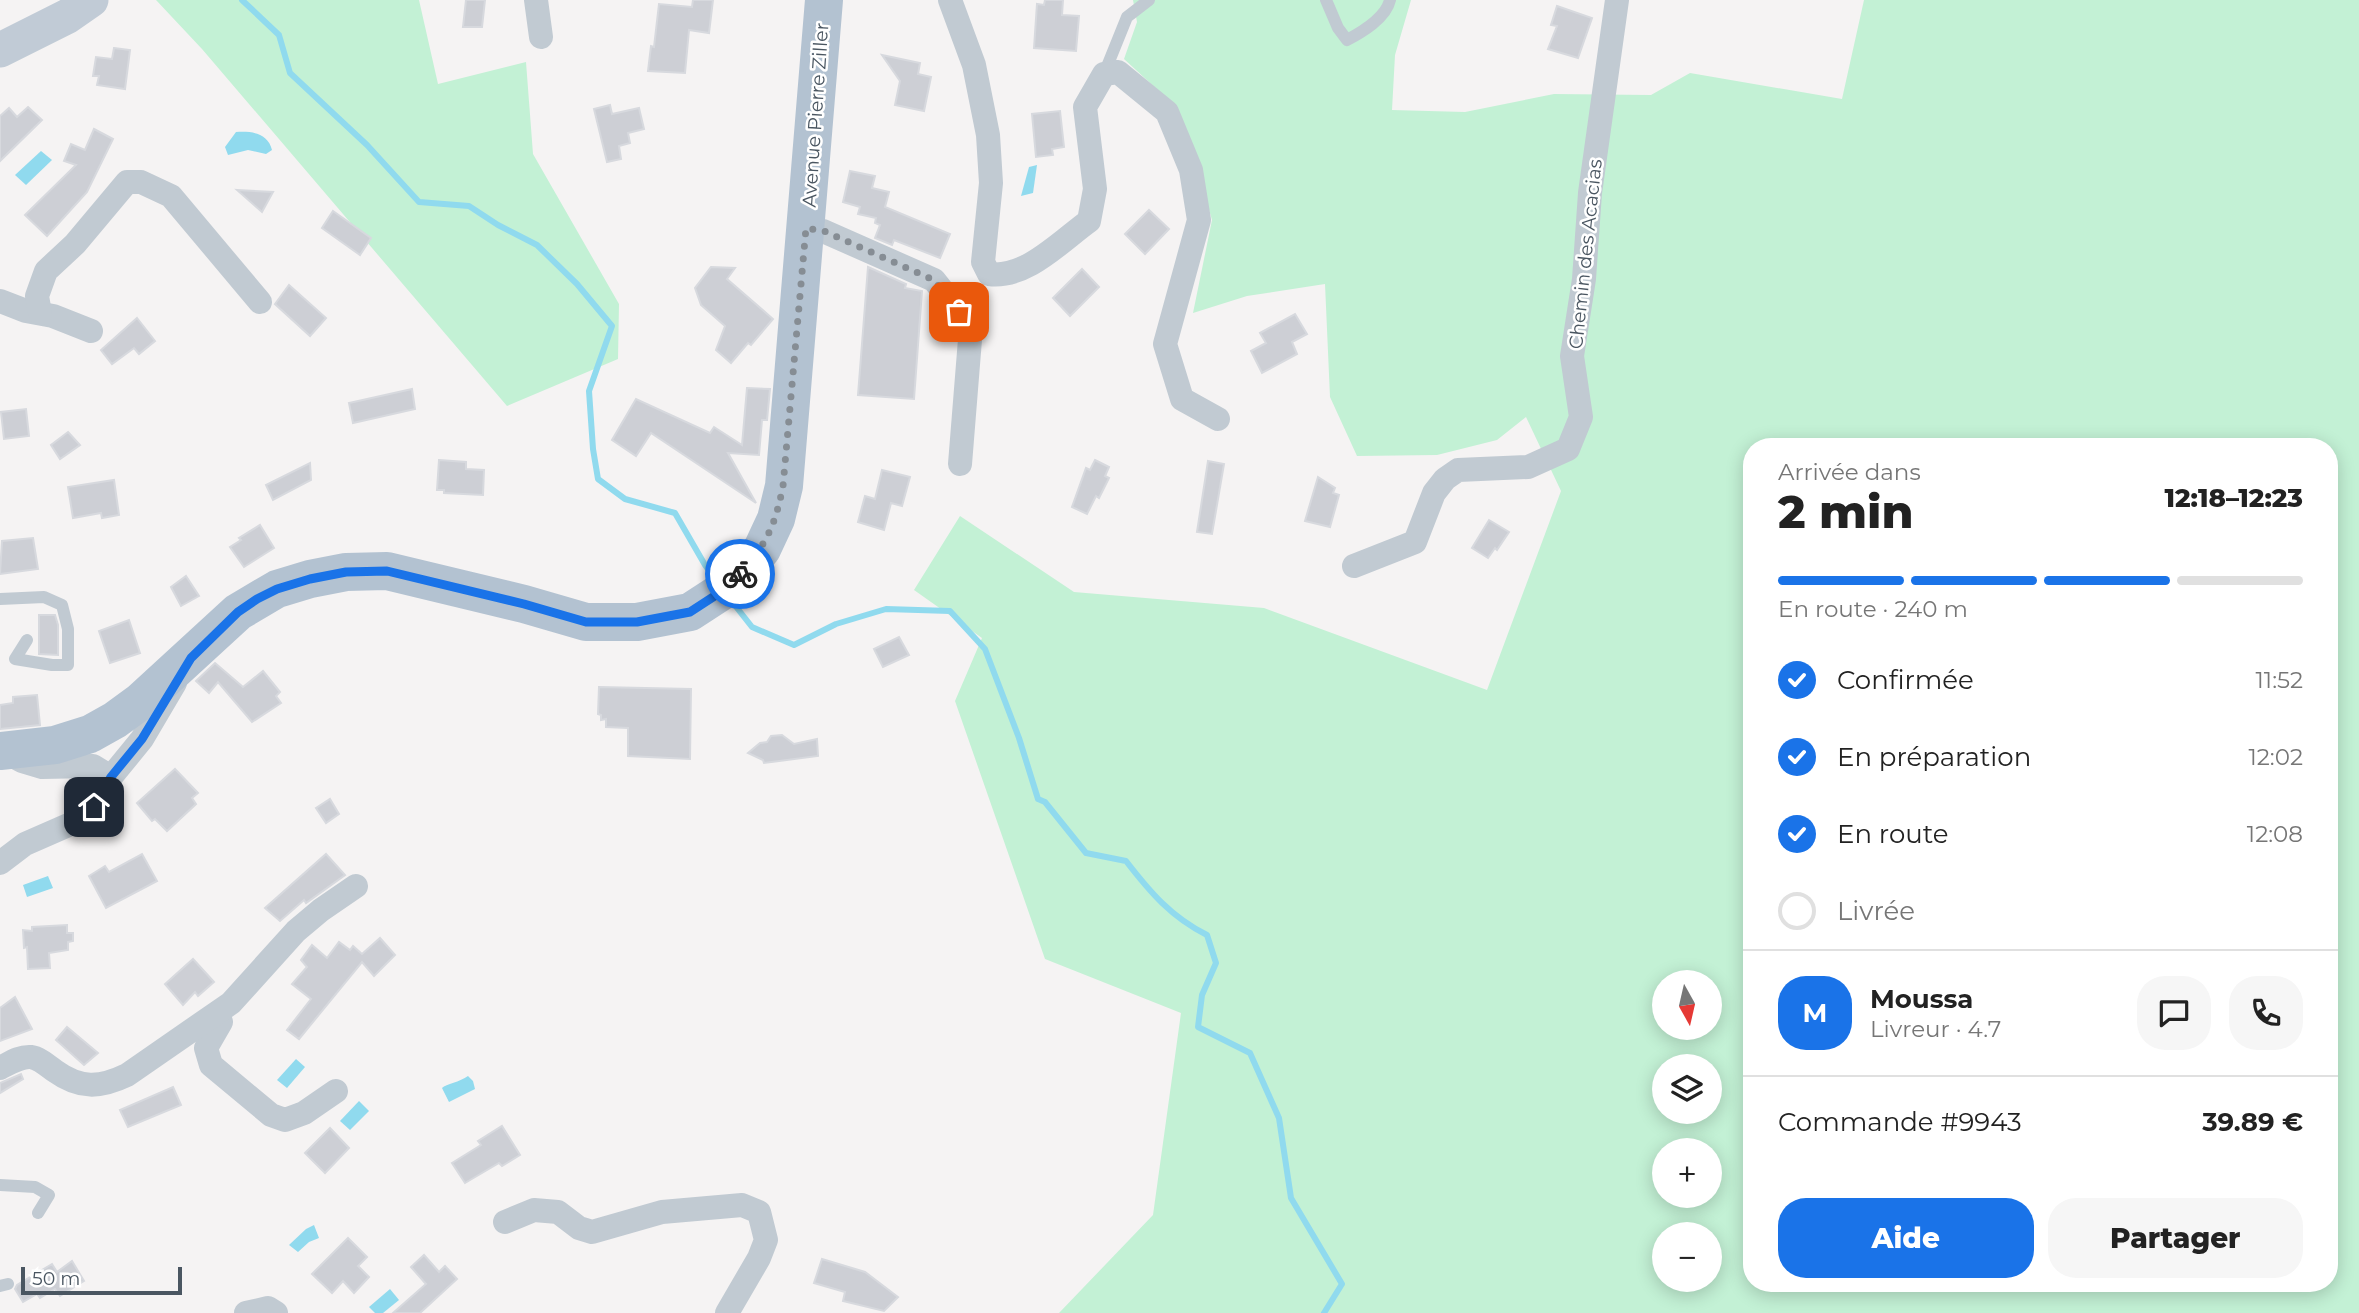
<!DOCTYPE html>
<html lang="fr">
<meta charset="utf-8">
<style>
:root{--surface:#fff;--page:#f6f6f6;--text:#222;--muted:#767676;--line:#e0e0e0;--accent:#1a73e8}
body{margin:0;font-family:Montserrat,sans-serif;background:var(--page);color:var(--text);height:100vh;display:flex;flex-direction:column;font-size:26px;white-space:nowrap}
*{box-sizing:border-box;margin:0}
p{font-size:23px;color:var(--muted)}
.icon{flex:none;width:38px;height:38px;fill:none;stroke:currentColor;stroke-width:2;stroke-linecap:round;stroke-linejoin:round}
.map{position:relative;flex:1;overflow:hidden}
.drawer{position:absolute;left:1743px;top:438px;width:595px;height:854px;display:flex;flex-direction:column;background:var(--surface);border-radius:28px;box-shadow:0 4px 18px #0003}
.drawer>*{flex:none}
.needle{width:46px;rotate:172deg}
.fabs{position:absolute;left:1652px;top:970px;display:grid;gap:14px}
.fabs a{display:grid;place-items:center;width:70px;height:70px;border-radius:50%;background:var(--surface);box-shadow:0 4px 18px #0003;font-size:35px}
.scale{position:absolute;left:21px;bottom:18px;width:161px;box-sizing:border-box;padding-left:7px;border:4px solid #4a5661;border-top:0;font-size:19px;line-height:24px;white-space:nowrap;color:#4a5661;-webkit-text-stroke:5px #fff;paint-order:stroke}
.pin{position:absolute;display:grid;place-items:center;width:60px;height:60px;color:#fff;margin:-30px;border-radius:14px;box-shadow:0 4px 10px #0006}
.courier{position:absolute;display:grid;place-items:center;width:70px;height:70px;margin:-35px;border:5px solid #1a73e8;border-radius:50%;background:#fff;color:#222;box-shadow:0 2px 9px #0007}
.summary em{font-style:normal;font-weight:800}
.summary div{display:flex;flex-direction:column-reverse}
.summary{display:flex;align-items:center;justify-content:space-between;height:119px;padding:0 35px}
h1{font-size:46px;font-weight:800;line-height:52px}
.bar{display:grid;grid-template-columns:repeat(4,1fr);gap:10px 7px;align-content:center;height:84px;padding:0 35px}
.bar i{height:9px;border-radius:5px;background:var(--line)}
.bar .on{background:var(--accent)}
.bar p{grid-column:span 4}
.line{display:flex;align-items:center;gap:18px;padding:0 35px;border-top:2px solid var(--line)}
.line div{flex:1}
.round{display:grid;place-items:center;flex:none;width:74px;height:74px;border-radius:28px;background:var(--page)}
ol{padding:0 35px;list-style:none}
li{display:flex;align-items:center;gap:21px;height:77px}
li p{margin-inline-start:auto}
li .icon{padding:7px;border-radius:50%;background:var(--accent);color:#fff;stroke-width:4}
li:last-child{color:var(--muted)}
li i{width:38px;height:38px;border:4px solid var(--line);border-radius:50%}
.button{display:flex;gap:14px;margin-top:auto;padding:14px 35px}
.button a{flex:1;height:80px;border-radius:28px;background:var(--accent);color:#fff;font-size:28px;font-weight:800;line-height:80px;text-align:center}
.button a+a{background:var(--page);color:var(--text)}
.map>svg:first-child{display:block}
.green{fill:#c3f1d5;fill-rule:evenodd}
.water{fill:#90daee}
.lines{fill:none;stroke-linecap:round;stroke-linejoin:round}
.stream{stroke:#90daee;stroke-width:6}
.building{fill:#cdcfd5;stroke:#d7d9de;stroke-width:2}
.lane{stroke:#c1cad2;stroke-width:12}
.street{stroke:#c1cad2;stroke-width:24}
.secondary{stroke:#c1cbd6;stroke-width:35}
.primary{stroke:#b3c2d1;stroke-width:38}
.done{stroke:#868d94;stroke-width:7;stroke-dasharray:0 12.6}
.route{stroke:#1a73e8;stroke-width:9}
.labels{text-anchor:middle;stroke-width:5;stroke-linejoin:round;paint-order:stroke}
.street-label{font-size:19px;fill:#4a5661;stroke:#fff}
</style>
<div class="map">
<svg width="2359" height="1313" viewBox="0 0 2359 1313">
<rect width="100%" height="100%" fill="#f5f3f3"/>
<g class="green">
<path d="M156,0H419L438,84L526,62L533,154L619,304L618,359L507,406L202,49Z"/>
<path d="M1133,0H1411L1395,55L1392,110L1465,112L1554,94L1651,95L1690,73L1842,99L1864,0H2359V1313H1059L1153,1215L1181,1013L1045,959L955,701L982,638L914,590L960,516L1074,592L1264,608L1487,690L1561,491L1526,417L1497,440L1437,455L1357,456L1330,397L1325,284L1247,296L1193,313L1212,220L1193,154L1161,93L1124,59L1137,22ZM1752,446H2329V1283H1752ZM1664,982H1710V1027H1664ZM1664,1066H1710V1111H1664ZM1664,1150H1710V1195H1664ZM1664,1234H1710V1279H1664Z"/>
</g>
<g class="water">
<path d="M236,132C252,131 268,133 272,150L266,154L248,150L228,155L225,147Z"/>
<path d="M41,151L52,160L26,185L15,175Z"/>
<path d="M1037,165L1033,193L1021,196L1029,167Z"/>
<path d="M48,876L53,888L27,897L23,885Z"/>
<path d="M296,1059L305,1067L287,1088L277,1080Z"/>
<path d="M468,1076L473,1081L475,1089L449,1102L442,1088C446,1084 460,1082 468,1076Z"/>
<path d="M359,1101L369,1111L350,1130L340,1121Z"/>
<path d="M314,1225L319,1238L309,1242L298,1252L289,1245L306,1229Z"/>
<path d="M390,1289L399,1300L383,1313H375L369,1307Z"/>
</g>
<g class="lines">
<g class="stream">
<path d="M242,0L279,35L290,73L367,145L419,202L469,206L498,225L537,245L577,284L612,326L589,391L593,449L598,479L625,499L675,513L705,565L715,579"/>
<path d="M730,599L752,627L794,645L836,624L886,609L950,611L985,649L1019,738L1038,799L1045,802L1086,853L1126,861C1150,892 1171,917 1207,935L1216,963L1202,995L1198,1027L1250,1053L1279,1118L1291,1198L1342,1284L1324,1313"/>
</g>
</g>
<g class="building">
<path d="M466,0H485L482,27H463Z"/>
<path d="M693,0H713L709,33L689,30L685,73L648,71L651,46L654,47L659,4L692,7Z"/>
<path d="M1045,0H1063L1062,15L1079,16L1076,51L1034,48L1037,4L1044,5Z"/>
<path d="M1557,6L1592,18L1578,58L1548,49L1557,26L1551,25Z"/>
<path d="M114,48L130,50L125,89L97,85L99,76H93L96,57L112,59Z"/>
<path d="M882,55L920,63L918,74L931,77L924,111L895,105L900,81Z"/>
<path d="M610,105L612,114L639,108L644,129L628,133L630,143L619,146L621,159L607,162L594,109Z"/>
<path d="M28,107L42,120L0,161V116L9,108L17,117Z"/>
<path d="M1060,111L1064,147L1052,149L1053,155L1036,157L1032,114Z"/>
<path d="M94,129L113,139L87,192L47,236L25,215L76,165L64,161L71,144L85,150Z"/>
<path d="M850,171L875,176L872,188L889,192L885,207L950,234L940,258L894,240L892,245L875,238L880,225L875,223L876,218L858,214L860,207L843,202Z"/>
<path d="M237,190L273,192L262,212Z"/>
<path d="M1149,210L1169,229L1145,254L1125,234Z"/>
<path d="M333,211L371,238L360,255L322,228Z"/>
<path d="M711,267L735,268L727,279L773,319L751,345L748,343L731,363L716,350L725,326L701,305L695,288Z"/>
<path d="M868,267L906,284L905,288L922,291L914,399L858,395Z"/>
<path d="M1082,269L1099,287L1070,316L1053,298Z"/>
<path d="M289,285L326,318L310,336L275,304Z"/>
<path d="M1295,314L1307,334L1292,342L1297,354L1262,373L1251,351L1266,343L1260,333Z"/>
<path d="M137,318L155,341L139,354L134,348L112,364L101,350Z"/>
<path d="M747,388L770,389L767,420H762L759,455L728,453L756,503L651,433L636,456L612,440L636,399L710,433L714,427L742,445Z"/>
<path d="M412,389L415,409L353,423L349,403Z"/>
<path d="M26,409L29,436L4,439L1,412Z"/>
<path d="M68,432L80,445L60,459L51,445Z"/>
<path d="M439,460L466,462V469L484,470L483,495L444,493V490H437Z"/>
<path d="M1095,460L1109,467L1105,476L1109,478L1099,498L1096,496L1087,514L1072,507L1086,468L1090,470Z"/>
<path d="M1208,461L1224,464L1212,534L1197,532Z"/>
<path d="M310,463L311,480L273,500L266,485Z"/>
<path d="M882,470L910,477L902,506L891,503L884,530L858,522L865,496L875,499Z"/>
<path d="M1318,477L1335,488L1333,493L1339,495L1330,527L1305,521Z"/>
<path d="M114,480L119,515L102,518L101,513L73,518L68,487Z"/>
<path d="M1489,520L1509,532L1497,550L1495,548L1488,558L1472,548Z"/>
<path d="M260,525L274,548L244,567L230,547L241,540L239,538Z"/>
<path d="M33,538L38,569L0,574L2,541Z"/>
<path d="M186,576L199,596L181,606L171,587Z"/>
<path d="M39,615H55L58,625V655L39,654Z"/>
<path d="M129,620L140,653L110,663L99,631Z"/>
<path d="M899,637L909,655L883,667L874,649Z"/>
<path d="M215,663L243,687L263,671L280,692L276,696L281,703L252,722L218,682L209,693L196,681Z"/>
<path d="M599,687L691,689L690,759L628,756V728L606,727V719L601,720V715L598,714Z"/>
<path d="M37,695L40,725L0,729V705L13,703V697Z"/>
<path d="M782,735L794,744L817,739L818,756L764,763L763,760L748,753L760,743L767,742L771,736Z"/>
<path d="M175,769L198,793L192,798L196,804L167,831L155,819L152,821L137,803Z"/>
<path d="M330,799L339,814L326,823L316,808Z"/>
<path d="M142,854L157,881L106,908L89,876L105,866L109,872Z"/>
<path d="M326,854L345,875L306,903L304,900L280,921L265,908Z"/>
<path d="M67,925V933H73V941L68,942V950L49,953L50,968L28,969L27,947L24,948L23,930L32,931V927Z"/>
<path d="M380,938L395,955L374,976L362,962L299,1039L287,1030L311,999L292,984L307,967L301,960L312,945L327,958L339,942L350,950L353,946L362,954Z"/>
<path d="M193,959L214,982L198,996L195,992L183,1005L165,984Z"/>
<path d="M15,997L32,1029L0,1041V1008Z"/>
<path d="M67,1027L98,1053L84,1065L56,1040Z"/>
<path d="M21,1074L23,1079L0,1093V1083Z"/>
<path d="M173,1087L181,1105L128,1127L120,1110Z"/>
<path d="M502,1126L520,1155L502,1166L499,1163L465,1183L452,1163L481,1145L478,1141Z"/>
<path d="M330,1128L349,1148L325,1173L305,1153Z"/>
<path d="M348,1238L367,1257L358,1266L369,1277L354,1293L343,1281L332,1293L312,1274Z"/>
<path d="M424,1255L439,1272L445,1266L457,1279L420,1313H393L426,1284L411,1267Z"/>
<path d="M822,1259L865,1272L898,1297L884,1311L843,1301L845,1292L814,1283Z"/>
<path d="M72,1261L84,1281L60,1296L55,1289L40,1298L37,1294L23,1302L15,1289L17,1285L52,1264L57,1272Z"/>
</g>
<g class="lines">
<g class="lane">
<path d="M1326,0L1338,28L1347,40C1362,32 1386,18 1390,0"/>
<path d="M1104,74L1127,17L1149,0"/>
<path d="M0,599L44,597L62,605L68,629V665H52L15,659L27,640"/>
<path d="M0,1185L35,1187L49,1195L38,1213"/>
<path d="M0,1286L8,1284"/>
</g>
<g class="street">
<path d="M536,0L541,37"/>
<path d="M950,0L974,65L988,135L991,183L983,262L989,274C1026,279 1061,241 1089,221L1095,189L1085,107L1104,74L1118,72L1167,112L1191,170L1199,220L1165,344L1182,399L1218,419"/>
<path d="M806,228L823,231L934,280L971,327L960,464"/>
<path d="M0,301L26,311L53,316L91,331"/>
<path d="M40,313L37,296L46,271L75,244L127,182H141L171,196L260,302"/>
<path d="M1354,566L1415,542L1434,493L1445,479L1458,470L1528,467L1568,449L1581,417L1572,356L1584,279L1590,193L1617,0"/>
<path d="M9,754L22,761L42,767L93,766L111,777"/>
<path d="M0,863L25,844L73,823L94,807L111,777L142,739L175,683"/>
<path d="M218,1013L221,1022L206,1048L211,1065L271,1115L285,1120L304,1113L336,1091"/>
<path d="M0,1068C10,1063 20,1056 31,1057C39,1058 48,1066 55,1071C80,1089 100,1088 127,1075L231,1003L296,931L321,910L356,886"/>
<path d="M505,1222L534,1210L558,1212L579,1228L592,1232L662,1212L742,1205L759,1212L766,1240L759,1258L727,1313"/>
<path d="M246,1313L268,1308L276,1313"/>
</g>
<path class="secondary" d="M0,50L68,16L91,0"/>
<path class="primary" d="M0,751L55,745L90,734L115,720L141,701L238,612L277,589L310,579L346,572L387,571L524,604L586,622H637L690,612L730,586L762,549L776,519L784,486L824,0"/>
</g>
<g class="lines">
<path class="done" d="M740,574C767,543 775,526 783,486L806,228L824,231L934,280L959,312"/>
<path class="route" d="M94,807L111,777L142,739L191,658L238,612L257,599L277,589L310,579L346,572L387,571L524,604L586,622H637L690,612L730,586L740,574"/>
</g>
<g class="labels">
<g class="street-label">
<text transform="translate(815 115) rotate(-86)" y="7">Avenue Pierre Ziller</text>
<text transform="translate(1585 254) rotate(-84)" y="7">Chemin des Acacias</text>
</g>
</g>
</svg>
<div class="fabs">
<a><svg class="needle" viewBox="-14 -14 28 28"><path d="M0-13l5 13h-10z" fill="#e53935"/><path d="M0 13l5-13h-10z" fill="#767676"/></svg></a>
<a><svg class="icon" aria-label="layers" viewBox="0 0 24 24"><path d="M12 4l9 5-9 5-9-5zM3 14l9 5 9-5"/></svg></a>
<a>+</a>
<a>−</a>
</div>
<div class="scale">50 m</div>
<div class="pin" style="left:959px;top:312px;background:#ea580c"><svg class="icon" aria-label="bag" viewBox="0 0 24 24"><path d="M5 8h14l-1 12H6zM9 8a3 3 0 0 1 6 0"/></svg></div>
<div class="pin" style="left:94px;top:807px;background:#1f2937"><svg class="icon" aria-label="home" viewBox="0 0 24 24"><path d="M3 11l9-7 9 7M6 9v11h12V9"/></svg></div>
<div class="courier" style="left:740px;top:574px"><svg class="icon" aria-label="bike" viewBox="0 0 24 24"><circle cx="6" cy="16" r="4"/><circle cx="18" cy="16" r="4"/><path d="M6 16l4-8h5l3 8M10 8l3 8H6M13 5h3"/></svg></div>
<section class="drawer">
<div class="summary"><div><h1>2 min</h1><p>Arrivée dans</p></div><em>12:18–12:23</em></div>
<div class="bar"><i class="on"></i><i class="on"></i><i class="on"></i><i></i><p>En route · 240 m</p></div>
<ol>
<li><svg class="icon" aria-label="check" viewBox="0 0 24 24"><path d="M5 12l5 5 9-10"/></svg>Confirmée<p>11:52</p></li>
<li><svg class="icon" aria-label="check" viewBox="0 0 24 24"><path d="M5 12l5 5 9-10"/></svg>En préparation<p>12:02</p></li>
<li><svg class="icon" aria-label="check" viewBox="0 0 24 24"><path d="M5 12l5 5 9-10"/></svg>En route<p>12:08</p></li>
<li><i></i>Livrée</li>
</ol>
<div class="line" style="height:126px"><b class="round" style="background:var(--accent);color:#fff">M</b><div><b>Moussa</b><p>Livreur · 4.7</p></div><a class="round"><svg class="icon" aria-label="chat" viewBox="0 0 24 24"><path d="M4 5h16v11H9l-5 4z"/></svg></a><a class="round"><svg class="icon" aria-label="phone" viewBox="0 0 24 24"><path d="M5 4h4l2 5-3 2q2 4 5 5l2-3 5 2v4C11 20 4 13 5 4z"/></svg></a></div>
<div class="line" style="height:91px"><div>Commande #9943</div><b>39.89 €</b></div>
<div class="button"><a>Aide</a><a>Partager</a></div>
</section>
</div>
